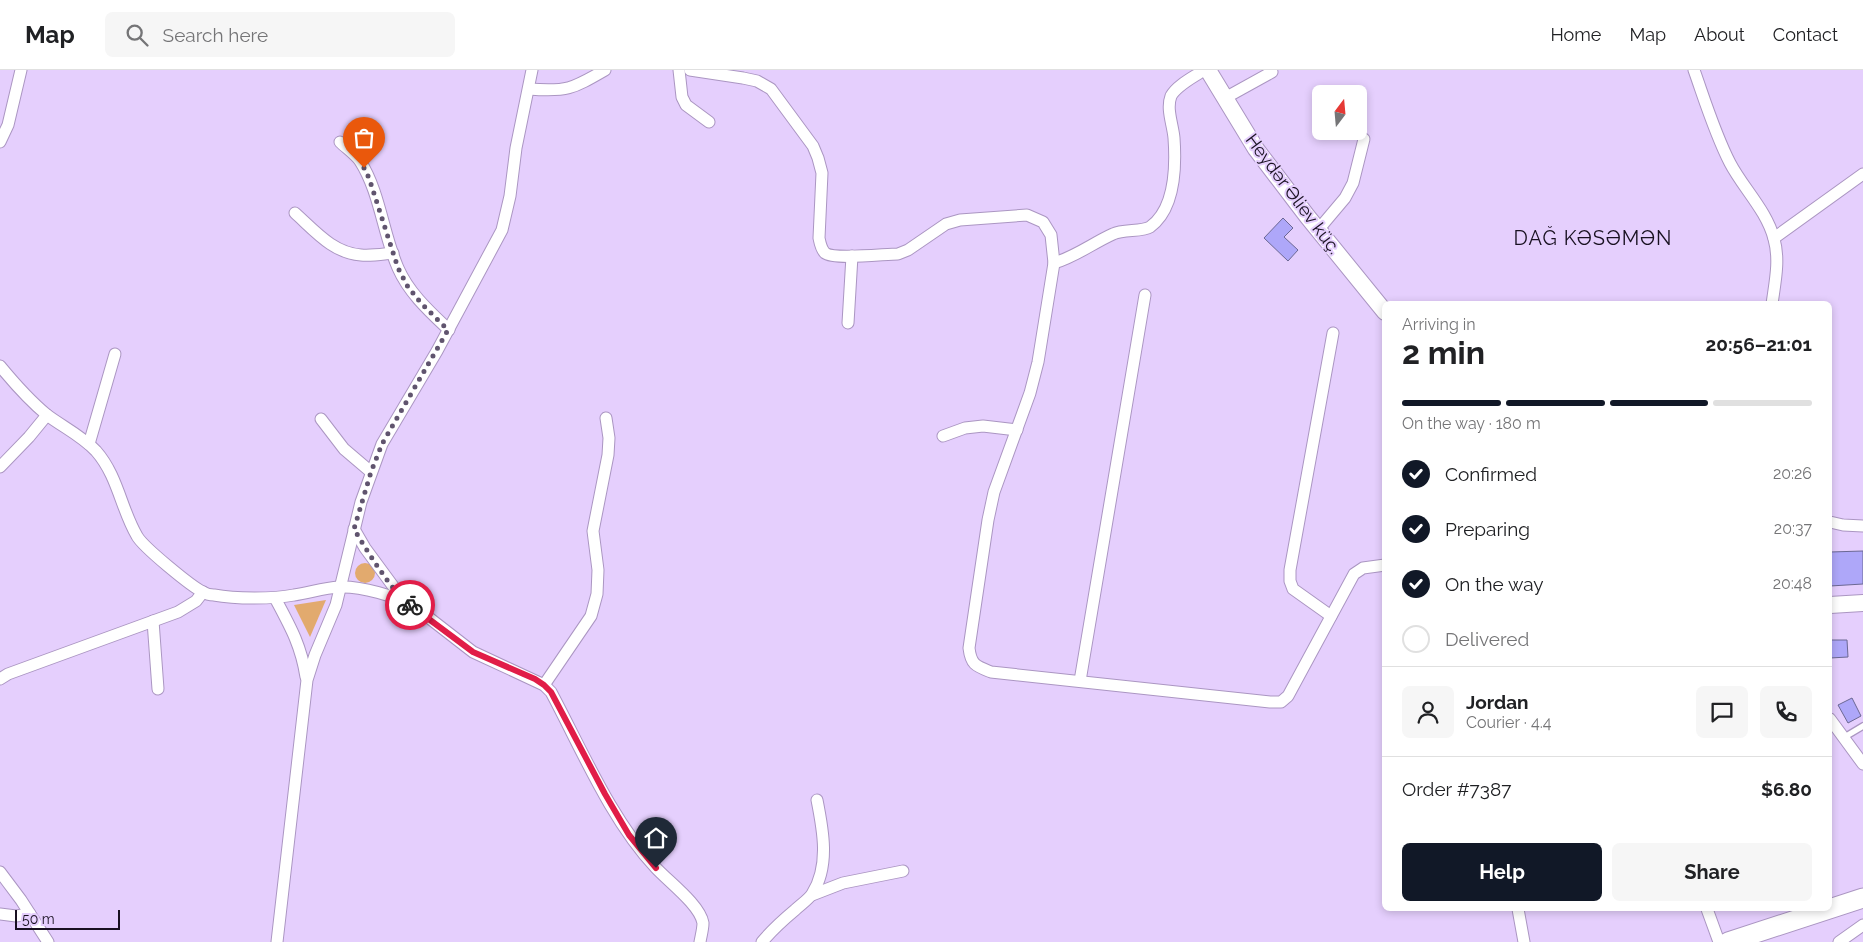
<!DOCTYPE html>
<meta charset="utf-8">
<style>
:root{--surface:#fff;--page:#f6f6f6;--text:#202124;--muted:#757577;--line:#e0e0e0;--accent:#111827}
body{margin:0;font-family:Raleway,sans-serif;background:var(--page);color:var(--text);height:100vh;display:flex;flex-direction:column;font-size:19px;white-space:nowrap}
*{box-sizing:border-box;margin:0}
p{font-size:16px;color:var(--muted)}
.icon{flex:none;width:28px;height:28px;fill:none;stroke:currentColor;stroke-width:2;stroke-linecap:round;stroke-linejoin:round}
.map{position:relative;flex:1;overflow:hidden}
.drawer{position:absolute;left:1382px;top:231px;width:450px;height:610px;display:flex;flex-direction:column;background:var(--surface);border-radius:8px;box-shadow:0 2px 8px #0003}
.drawer>*{flex:none}
.needle{width:32px;rotate:16deg}
.tools{position:absolute;left:1312px;top:15px;display:grid;gap:10px}
.tools a{display:grid;place-items:center;width:55px;height:55px;border-radius:8px;background:var(--surface);box-shadow:0 2px 8px #0003;font-size:25px}
.scale{position:absolute;left:15px;bottom:12px;width:105px;box-sizing:border-box;padding-left:5px;border:2px solid #191121;border-top:0;font-size:14px;line-height:18px;white-space:nowrap;color:#191121;-webkit-text-stroke:4px #e5cffd;paint-order:stroke}
.pin{position:absolute;display:grid;place-items:center;width:42px;height:42px;color:#fff;margin:-51px -21px;border-radius:50% 50% 50% 0;rotate:-45deg;box-shadow:0 0 5px #0007}
.pin .icon{rotate:45deg}
.courier{position:absolute;display:grid;place-items:center;width:50px;height:50px;margin:-25px;border:4px solid #e11d48;border-radius:50%;background:#fff;color:#222;box-shadow:0 1px 6px #0007}
.head em{font-style:normal;font-weight:700}
.head div{display:flex;flex-direction:column-reverse}
.head{display:flex;align-items:center;justify-content:space-between;height:85px;padding:0 20px}
h1{font-size:32px;font-weight:700;line-height:38px}
.bar{display:grid;grid-template-columns:repeat(4,1fr);gap:8px 5px;align-content:center;height:60px;padding:0 20px}
.bar i{height:6px;border-radius:4px;background:var(--line)}
.bar .selected{background:var(--accent)}
.bar p{grid-column:span 4}
.line{display:flex;align-items:center;gap:12px;padding:0 20px;border-top:1px solid var(--line)}
.line div{flex:1}
.round{display:grid;place-items:center;flex:none;width:52px;height:52px;border-radius:8px;background:var(--page)}
ol{padding:0 20px;list-style:none}
li{display:flex;align-items:center;gap:15px;height:55px}
li p{margin-inline-start:auto}
li .icon{padding:5px;border-radius:50%;background:var(--accent);color:#fff;stroke-width:4}
li:last-child{color:var(--muted)}
li i{width:28px;height:28px;border:2px solid var(--line);border-radius:50%}
.primary-button{display:flex;gap:10px;margin-top:auto;padding:10px 20px}
.primary-button a{flex:1;height:58px;border-radius:8px;background:var(--accent);color:#fff;font-size:20px;font-weight:700;line-height:58px;text-align:center}
.primary-button a+a{background:var(--page);color:var(--text)}
header{display:flex;align-items:center;gap:30px;box-sizing:border-box;height:70px;padding:0 25px;background:var(--surface);border-bottom:1px solid var(--line)}
header strong{font-size:24px}
nav{display:flex;gap:28px;margin-inline-start:auto;font-size:18px}
.search{width:350px;height:45px;background:var(--page);display:flex;align-items:center;gap:12px;box-sizing:border-box;padding:0 18px;border-radius:8px;color:var(--muted);font-size:19px}
.map>svg:first-child{display:block}
.green{fill:#e2aa6e}
.building{fill:#aea7f9;stroke:#6b6893}
.lines{fill:none;stroke-linecap:round;stroke-linejoin:round}
.service-casing{stroke:#ab96c2;stroke-width:8}
.minor-casing{stroke:#ab96c2;stroke-width:13}
.secondary-casing{stroke:#ab96c2;stroke-width:18}
.primary-casing{stroke:#ab96c2;stroke-width:21}
.service{stroke:#fff;stroke-width:5.5}
.minor{stroke:#fff;stroke-width:11}
.secondary{stroke:#fff;stroke-width:16}
.primary{stroke:#fff;stroke-width:19}
.done{stroke:#60546e;stroke-width:5;stroke-dasharray:0 9}
.route{stroke:#e11d48;stroke-width:6}
.labels{text-anchor:middle;stroke-width:4;stroke-linejoin:round;paint-order:stroke}
.street-label{font-size:18px;fill:#191121;stroke:#e5cffd}
.quarter-label{font-size:20px;letter-spacing:1px;fill:#191121;stroke:#e5cffd}
</style>
<header>
<strong>Map</strong>
<div class="search"><svg class="icon" aria-label="search" viewBox="0 0 24 24"><circle cx="10" cy="10" r="6"/><path d="M15 15l6 6"/></svg>Search here</div>
<nav><a>Home</a><a>Map</a><a>About</a><a>Contact</a></nav>
</header>
<div class="map">
<svg width="1863" height="872" viewBox="0 0 1863 872">
<rect width="100%" height="100%" fill="#e5cffd"/>
<g class="green">
<circle cx="365" cy="503" r="10"/>
<path d="M326,530L310,567L294,535Z"/>
</g>
<g class="building">
<path d="M1283,148L1293,158L1284,167L1298,180L1288,191L1264,168Z"/>
<path d="M1863,481V514L1830,516V482Z"/>
<path d="M1830,570H1847L1848,587L1830,588Z"/>
<path d="M1852,628L1861,646L1848,653L1838,635Z"/>
</g>
<g class="lines">
<g class="service-casing">
<path id="service" d="M1843,668L1863,656"/>
</g>
<g class="minor-casing">
<g id="minor">
<path d="M679,0L682,27L686,35L709,52"/>
<path d="M690,0L743,8L757,11L771,19L813,76L818,88L822,103L819,168C820,173 821,179 825,183C834,190 885,184 898,184L908,180L946,154L960,150L1027,145L1043,152L1051,165L1054,193L1038,292L1030,323L994,422L988,450L969,578C971,595 976,596 991,602L1270,632H1281L1288,626L1354,504L1363,498L1385,495"/>
<path d="M1694,0C1705,31 1715,64 1730,93C1743,118 1767,141 1774,169C1780,190 1775,212 1772,234"/>
<path d="M529,19C567,22 572,19 605,0"/>
<path d="M1225,28L1272,2"/>
<path d="M0,72L8,55L21,0"/>
<path d="M340,72C346,78 355,84 360,91C380,122 383,164 398,198C409,223 429,241 449,260"/>
<path d="M295,143C315,161 333,183 361,185C371,186 383,184 393,183"/>
<path d="M1318,160L1345,128L1353,113L1364,69"/>
<path d="M1774,168L1863,104"/>
<path d="M1054,193C1075,187 1093,173 1113,164C1123,159 1142,162 1150,157C1175,139 1176,96 1174,68C1173,55 1166,39 1171,26C1177,15 1194,7 1204,0"/>
<path d="M848,253L852,186"/>
<path d="M0,296C14,313 30,331 47,345C63,357 82,366 96,381C118,406 121,439 137,466C143,477 192,517 203,522C206,524 211,525 214,525C235,529 274,529 294,525C309,523 323,518 339,517C361,516 396,526 415,537L473,582L544,615L551,622C582,680 611,750 656,798C669,812 700,835 703,853C703,859 701,866 700,872"/>
<path d="M321,349L344,379L371,402"/>
<path d="M943,366L965,358L983,356L1017,360"/>
<path d="M89,374L115,284"/>
<path d="M0,397L29,367L47,345"/>
<path d="M1830,452L1843,455L1863,456"/>
<path d="M354,459L365,478L404,531"/>
<path d="M275,528C290,556 301,575 306,607"/>
<path d="M1331,546L1293,519L1290,511V500L1333,263"/>
<path d="M153,551L158,619"/>
<path d="M0,609L8,604L178,542L196,531L203,522"/>
<path d="M1080,611L1145,225"/>
<path d="M544,615L591,546L597,524L598,500L593,461L608,385L609,368L606,348"/>
<path d="M1830,649L1863,694"/>
<path d="M0,802L21,830L48,872"/>
<path d="M812,825L843,813L903,801"/>
<path d="M1518,839L1524,872"/>
<path d="M1707,839L1719,872"/>
<path d="M0,844L16,846L30,844"/>
<path d="M277,872L307,610L315,585L336,535L361,432L382,374L437,281L502,160L510,126L516,78L532,0"/>
<path d="M762,872C772,860 783,850 795,840C800,835 808,830 812,824C830,796 823,760 817,730"/>
<path d="M1839,872L1863,855"/>
</g>
</g>
<g class="secondary-casing">
<g id="secondary">
<path d="M1208,0L1256,79L1307,146L1385,242"/>
<path d="M1830,535L1863,533"/>
</g>
</g>
<g class="primary-casing">
<path id="primary" d="M1728,872L1863,828"/>
</g>
<use href="#service" class="service"/>
<use href="#minor" class="minor"/>
<use href="#secondary" class="secondary"/>
<use href="#primary" class="primary"/>
</g>
<g class="lines">
<path class="done" d="M364,98L369,108L398,198L408,217L421,233L448,260L382,374L371,402L354,459C364,476 394,525 410,535"/>
<path class="route" d="M410,535L473,582L535,609L544,615L551,622L605,724L629,765L656,798"/>
</g>
<g class="labels">
<g class="street-label">
<text transform="translate(1293 124) rotate(53)" y="6">Heydər Əliev küç.</text>
</g>
<g class="quarter-label">
<text x="1593" y="175">DAĞ KƏSƏMƏN</text>
</g>
</g>
</svg>
<div class="tools">
<a><svg class="needle" viewBox="-14 -14 28 28"><path d="M0-13l5 13h-10z" fill="#e53935"/><path d="M0 13l5-13h-10z" fill="#757577"/></svg></a>
</div>
<div class="scale">50 m</div>
<div class="pin" style="left:364px;top:98px;background:#ea580c"><svg class="icon" aria-label="bag" viewBox="0 0 24 24"><path d="M5 8h14l-1 12H6zM9 8a3 3 0 0 1 6 0"/></svg></div>
<div class="pin" style="left:656px;top:798px;background:#1f2937"><svg class="icon" aria-label="home" viewBox="0 0 24 24"><path d="M3 11l9-7 9 7M6 9v11h12V9"/></svg></div>
<div class="courier" style="left:410px;top:535px"><svg class="icon" aria-label="bike" viewBox="0 0 24 24"><circle cx="6" cy="16" r="4"/><circle cx="18" cy="16" r="4"/><path d="M6 16l4-8h5l3 8M10 8l3 8H6M13 5h3"/></svg></div>
<section class="drawer">
<div class="head"><div><h1>2 min</h1><p>Arriving in</p></div><em>20:56–21:01</em></div>
<div class="bar"><i class="selected"></i><i class="selected"></i><i class="selected"></i><i></i><p>On the way · 180 m</p></div>
<ol>
<li><svg class="icon" aria-label="check" viewBox="0 0 24 24"><path d="M5 12l5 5 9-10"/></svg>Confirmed<p>20:26</p></li>
<li><svg class="icon" aria-label="check" viewBox="0 0 24 24"><path d="M5 12l5 5 9-10"/></svg>Preparing<p>20:37</p></li>
<li><svg class="icon" aria-label="check" viewBox="0 0 24 24"><path d="M5 12l5 5 9-10"/></svg>On the way<p>20:48</p></li>
<li><i></i>Delivered</li>
</ol>
<div class="line" style="height:90px"><a class="round"><svg class="icon" aria-label="person" viewBox="0 0 24 24"><circle cx="12" cy="8" r="4"/><path d="M4 21q1-7 8-7t8 7"/></svg></a><div><b>Jordan</b><p>Courier · 4.4</p></div><a class="round"><svg class="icon" aria-label="chat" viewBox="0 0 24 24"><path d="M4 5h16v11H9l-5 4z"/></svg></a><a class="round"><svg class="icon" aria-label="phone" viewBox="0 0 24 24"><path d="M5 4h4l2 5-3 2q2 4 5 5l2-3 5 2v4C11 20 4 13 5 4z"/></svg></a></div>
<div class="line" style="height:65px"><div>Order #7387</div><b>$6.80</b></div>
<div class="primary-button"><a>Help</a><a>Share</a></div>
</section>
</div>
